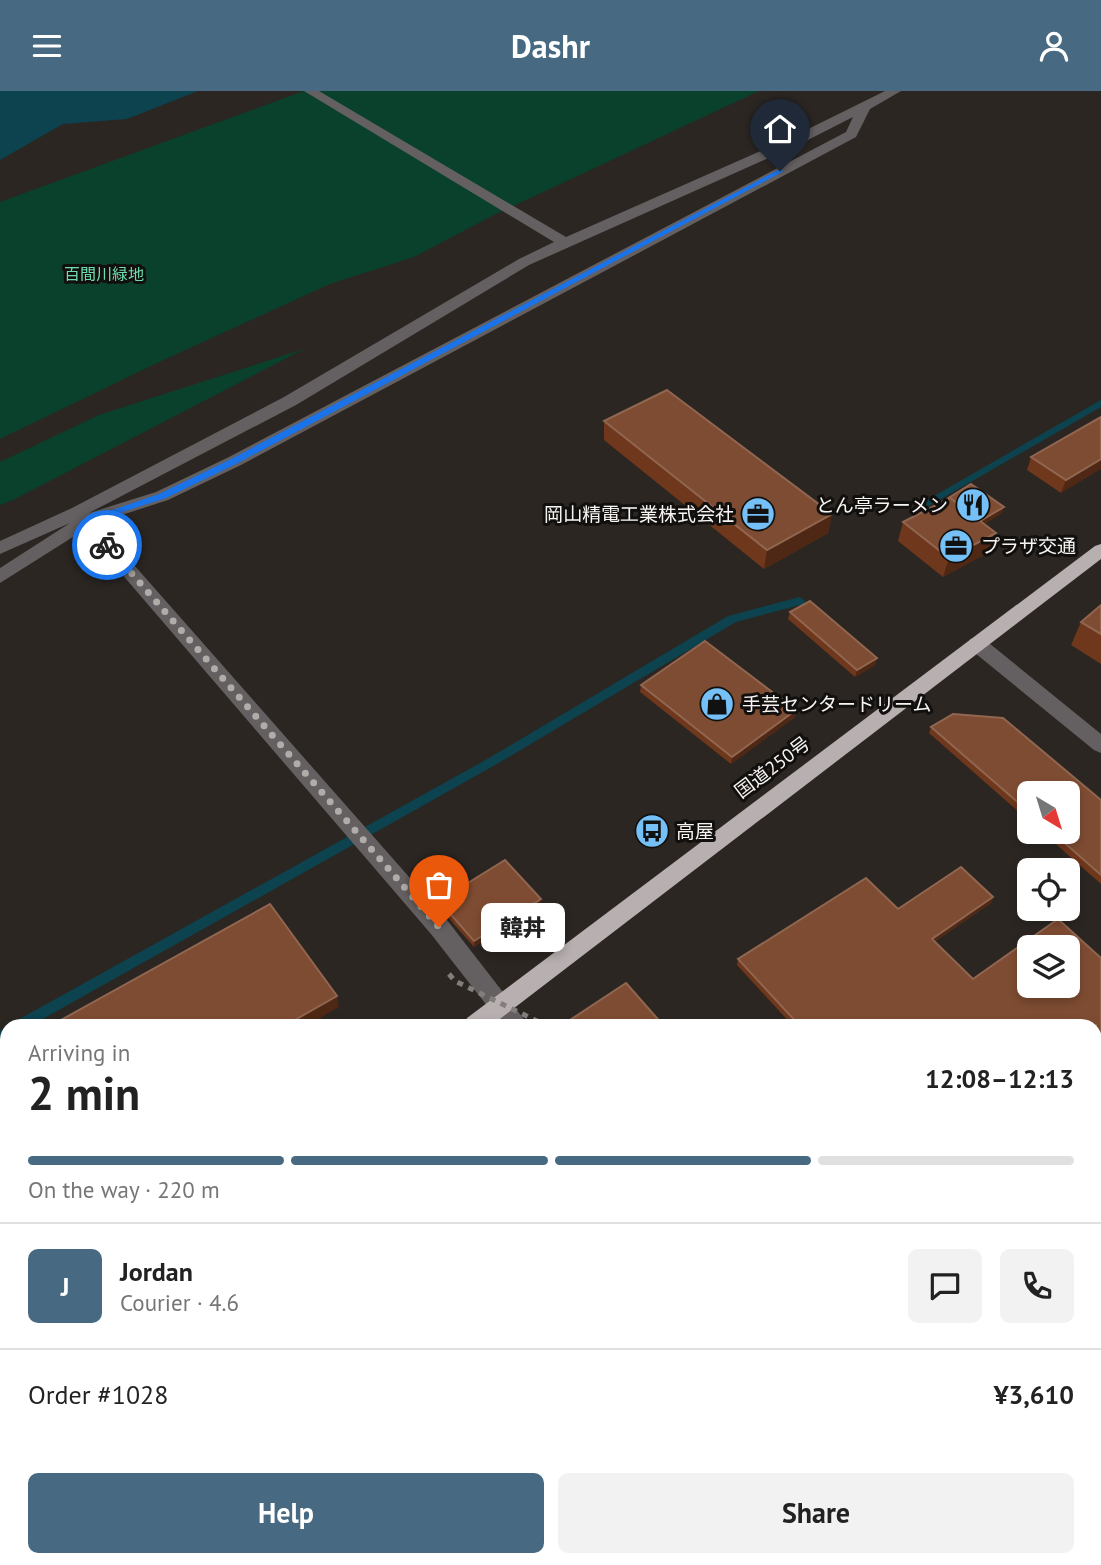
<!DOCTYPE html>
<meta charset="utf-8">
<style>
:root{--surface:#fff;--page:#f2f2f2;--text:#222;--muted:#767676;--line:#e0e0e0;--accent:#476981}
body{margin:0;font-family:"PT Sans","Noto Sans JP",sans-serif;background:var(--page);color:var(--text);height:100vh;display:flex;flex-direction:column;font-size:26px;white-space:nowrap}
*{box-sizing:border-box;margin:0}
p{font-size:23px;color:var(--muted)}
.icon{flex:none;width:38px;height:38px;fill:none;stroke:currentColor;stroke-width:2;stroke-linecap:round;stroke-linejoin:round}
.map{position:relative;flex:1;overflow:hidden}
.sheet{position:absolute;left:0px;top:928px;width:1102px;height:548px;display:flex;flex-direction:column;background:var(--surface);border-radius:21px 21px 0 0;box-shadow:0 4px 10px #0003}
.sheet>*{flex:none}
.needle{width:46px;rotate:142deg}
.controls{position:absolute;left:1017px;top:690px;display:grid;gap:14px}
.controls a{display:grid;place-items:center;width:63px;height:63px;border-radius:10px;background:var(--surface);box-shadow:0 4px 10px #0003;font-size:35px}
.pin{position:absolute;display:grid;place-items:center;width:60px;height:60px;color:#fff;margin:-72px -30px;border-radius:50% 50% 50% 0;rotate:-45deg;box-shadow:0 0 7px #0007}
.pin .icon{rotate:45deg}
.courier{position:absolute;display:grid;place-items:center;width:70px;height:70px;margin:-35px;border:5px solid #1a73e8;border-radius:50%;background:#fff;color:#222;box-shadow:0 2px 9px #0007}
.bubble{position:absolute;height:49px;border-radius:10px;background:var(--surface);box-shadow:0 4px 10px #0003;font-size:23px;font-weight:800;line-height:49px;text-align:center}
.summary em{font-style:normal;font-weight:800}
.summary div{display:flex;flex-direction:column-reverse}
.summary{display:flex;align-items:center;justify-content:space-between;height:119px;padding:0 28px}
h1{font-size:46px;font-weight:800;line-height:52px}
.bar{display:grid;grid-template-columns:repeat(4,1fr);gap:10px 7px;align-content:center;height:84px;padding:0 28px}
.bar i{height:9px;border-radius:5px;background:var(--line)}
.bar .current{background:var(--accent)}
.bar p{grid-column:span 4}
.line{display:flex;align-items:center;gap:18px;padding:0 28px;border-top:2px solid var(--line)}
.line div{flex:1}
.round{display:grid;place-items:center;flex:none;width:74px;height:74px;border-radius:10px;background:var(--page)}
.button{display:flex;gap:14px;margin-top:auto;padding:14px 28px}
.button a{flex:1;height:80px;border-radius:10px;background:var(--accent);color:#fff;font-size:28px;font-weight:800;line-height:80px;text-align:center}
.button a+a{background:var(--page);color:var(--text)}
header{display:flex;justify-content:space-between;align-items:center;height:91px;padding:0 28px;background:var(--accent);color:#fff;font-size:32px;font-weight:800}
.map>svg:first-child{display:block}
.green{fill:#09412d}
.water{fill:#0c434e}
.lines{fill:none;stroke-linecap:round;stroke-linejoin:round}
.stream{fill:#0c434e;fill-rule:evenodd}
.path{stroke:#827e7b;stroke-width:5;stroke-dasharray:6 6;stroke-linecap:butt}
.minor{fill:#646061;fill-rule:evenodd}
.highway{fill:#b8b0b0;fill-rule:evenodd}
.path-bridge{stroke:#827e7b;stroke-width:5;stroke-dasharray:6 6;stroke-linecap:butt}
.wall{fill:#6f371b}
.shaded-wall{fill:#4e2814}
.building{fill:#7e4c32;stroke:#916650;stroke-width:2;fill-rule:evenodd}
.route{fill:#1a73e8}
.done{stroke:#b0aca9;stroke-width:7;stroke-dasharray:0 12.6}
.labels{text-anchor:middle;stroke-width:6;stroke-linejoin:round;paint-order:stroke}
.far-park-label{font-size:16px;fill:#6dddad;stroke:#12100e}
.poi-label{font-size:19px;fill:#f7f4f2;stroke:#12100e;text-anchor:start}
.street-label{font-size:19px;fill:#f7f4f2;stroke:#12100e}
</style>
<header><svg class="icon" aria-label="menu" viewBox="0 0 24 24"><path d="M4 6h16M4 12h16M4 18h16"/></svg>Dashr<svg class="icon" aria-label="person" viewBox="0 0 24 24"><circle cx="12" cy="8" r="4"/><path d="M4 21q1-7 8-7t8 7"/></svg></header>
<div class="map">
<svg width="1101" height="1474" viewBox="0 0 1101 1474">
<rect width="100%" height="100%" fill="#2b2622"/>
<g class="green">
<path d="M304,0H759L492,125L414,166L330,193L157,272L0,348V111Z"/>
<path d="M304,258L13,409L0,414V371L99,324Z"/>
</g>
<path class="water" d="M0,0H198L127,28L63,33L0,69Z"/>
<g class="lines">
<g class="stream">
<path d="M1101,309V316L922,419H914L913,417Z"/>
<path d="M800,506L805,510L804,513L736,531L497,673L32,934H14L16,930L489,667L728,525Z"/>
<path d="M7,936V949L0,952V939Z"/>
</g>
<path class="path" d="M704,1474L710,1468"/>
<g class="minor">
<path d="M304,0H319L566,146L790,47L885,0H901L870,18L856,46L241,374L168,409L97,432L447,829L523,927L526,934H502L431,843L84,439L0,492V477L70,432L0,463V450L72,417L284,306L519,168L554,151ZM853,26L846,41L229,366L156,401L89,422L296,314L529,174L800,53Z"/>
<path d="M977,546L984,548L1101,643V662L1094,659L970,558L968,553L970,548Z"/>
<path d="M951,1468H983L986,1474H954Z"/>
</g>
<g class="highway">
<path d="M1101,453V468L492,934H464L467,927L1095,455Z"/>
<path d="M7,1278V1308L0,1311V1281Z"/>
</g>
<path class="path-bridge" d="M449,883L455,890L545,934"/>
</g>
<g class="wall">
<path d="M1101,326L1061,402L1027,379L1031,366Z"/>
<path d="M604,330L832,423L828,442L764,478L604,349Z"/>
<path d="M1002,422L984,433L996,442L989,461L943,486L898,450L903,431Z"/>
<path d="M1101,514V573L1071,554L1081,531Z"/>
<path d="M790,521L877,567L875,574L855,586L788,528Z"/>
<path d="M641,594L796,619L795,626L731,673L640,601Z"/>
<path d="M931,636L1101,709V793L1041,740H1068L1029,702V730L929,642Z"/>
<path d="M993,806L991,812L934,851L973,888L1101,867V1053L1099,1055L1096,1051V934H792L737,874L738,868L898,818Z"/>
<path d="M439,810L541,814L474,856L439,816Z"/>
<path d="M520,1468H645L639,1474H524Z"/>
</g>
<g class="shaded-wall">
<path d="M1101,368V378L1061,402L1066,389Z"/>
<path d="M1004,416L1002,422L973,440L975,433Z"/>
<path d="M832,423L828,442L764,478L767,459Z"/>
<path d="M996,442L989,461L943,486L949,467Z"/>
<path d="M877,567L875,574L855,586L857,579Z"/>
<path d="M796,619L795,626L731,673L732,666Z"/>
<path d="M993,806L991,812L929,854L932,848Z"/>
<path d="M541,808V814L474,856V850Z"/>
<path d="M337,905L339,916L308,934H286Z"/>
<path d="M176,1468H183L176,1474H170Z"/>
<path d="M464,1468H477L470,1474H457Z"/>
<path d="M635,1468H645L639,1474H628Z"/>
</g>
<g class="building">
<path d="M667,299L832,423L767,459L604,330Z"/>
<path d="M1101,326V368L1066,389L1031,366Z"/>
<path d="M971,393L1004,416L980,430L950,407L942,411Z"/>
<path d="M950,407L996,442L949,467L903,431Z"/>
<path d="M810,510L877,567L857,579L790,521Z"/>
<path d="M1101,514V543L1081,531Z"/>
<path d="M705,550L796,619L732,666L641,594Z"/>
<path d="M953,623L1003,627L1101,709V784L1051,740H1068V702H1029V721L931,636Z"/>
<path d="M505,769L541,808L474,850L439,810Z"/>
<path d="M961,776L993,806L932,848L973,888L1058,828L1101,867V1048L1096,1042V934H799L738,868L866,787L898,818ZM1029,856H1068V894H1029Z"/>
<path d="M270,813L337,905L286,934H52Z"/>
<path d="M626,892L663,934H575L570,929Z"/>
<path d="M7,1419V1468H73L76,1474H0V1424Z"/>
<path d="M152,1468H176L170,1474H155Z"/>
<path d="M378,1468H464L457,1474H387L384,1470L380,1474H371Z"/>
<path d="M526,1468H574L578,1474H530Z"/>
<path d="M574,1468H631L625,1474H578Z"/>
<path d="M631,1468H637L631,1474H625Z"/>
<path d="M757,1468H802L806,1474H750Z"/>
</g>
<path class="route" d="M778,79L784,80L238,372L166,407L91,431L110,451V456H103L80,430L159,403L231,368Z"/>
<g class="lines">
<path class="done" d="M107,454L439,836"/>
</g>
<defs>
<g id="restaurant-disc" transform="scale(1.75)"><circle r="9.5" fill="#75c0f6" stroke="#12100e"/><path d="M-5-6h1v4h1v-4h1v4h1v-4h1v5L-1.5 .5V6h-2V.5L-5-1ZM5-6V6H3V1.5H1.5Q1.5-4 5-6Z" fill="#111"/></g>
<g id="office-disc" transform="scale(1.75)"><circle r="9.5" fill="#75c0f6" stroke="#12100e"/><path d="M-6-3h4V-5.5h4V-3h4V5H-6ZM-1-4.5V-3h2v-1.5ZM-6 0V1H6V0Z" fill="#111"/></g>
<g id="shop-disc" transform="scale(1.75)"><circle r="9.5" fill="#75c0f6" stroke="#12100e"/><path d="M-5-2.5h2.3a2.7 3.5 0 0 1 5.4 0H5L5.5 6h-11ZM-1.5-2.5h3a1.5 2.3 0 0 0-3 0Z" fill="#111"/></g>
<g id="bus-disc" transform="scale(1.75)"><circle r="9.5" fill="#75c0f6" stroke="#12100e"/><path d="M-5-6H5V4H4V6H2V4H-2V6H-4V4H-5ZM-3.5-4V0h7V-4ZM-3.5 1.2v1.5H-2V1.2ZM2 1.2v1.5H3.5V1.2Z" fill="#111"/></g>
</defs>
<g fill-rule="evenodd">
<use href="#restaurant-disc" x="973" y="414"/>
<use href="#office-disc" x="758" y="423"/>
<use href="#office-disc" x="956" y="455"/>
<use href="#shop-disc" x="717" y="613"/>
<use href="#bus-disc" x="652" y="740"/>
</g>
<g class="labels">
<g class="far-park-label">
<text x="104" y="189">百間川緑地</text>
</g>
<g class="poi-label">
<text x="948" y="421" text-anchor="end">とん亭ラーメン</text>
<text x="734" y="430" text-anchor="end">岡山精電工業株式会社</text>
<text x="981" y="462">プラザ交通</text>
<text x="742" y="620">手芸センタードリーム</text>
<text x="676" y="747">高屋</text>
</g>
<g class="street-label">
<text transform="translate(772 676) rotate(-37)" y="7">国道250号</text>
</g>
</g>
</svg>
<div class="controls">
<a><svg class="needle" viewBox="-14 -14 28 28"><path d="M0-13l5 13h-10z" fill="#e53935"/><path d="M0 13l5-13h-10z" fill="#767676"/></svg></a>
<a><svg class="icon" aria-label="locate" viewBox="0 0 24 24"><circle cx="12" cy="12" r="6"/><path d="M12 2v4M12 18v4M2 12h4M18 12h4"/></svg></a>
<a><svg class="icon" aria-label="layers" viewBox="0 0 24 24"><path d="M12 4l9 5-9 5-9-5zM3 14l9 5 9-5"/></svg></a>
</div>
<div class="pin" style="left:439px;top:836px;background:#ea580c"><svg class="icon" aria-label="bag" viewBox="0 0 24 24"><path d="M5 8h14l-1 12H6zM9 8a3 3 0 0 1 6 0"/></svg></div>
<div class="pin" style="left:780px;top:80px;background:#1f2937"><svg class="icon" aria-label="home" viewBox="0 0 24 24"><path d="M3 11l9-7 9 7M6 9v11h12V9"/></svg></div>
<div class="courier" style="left:107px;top:454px"><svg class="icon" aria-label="bike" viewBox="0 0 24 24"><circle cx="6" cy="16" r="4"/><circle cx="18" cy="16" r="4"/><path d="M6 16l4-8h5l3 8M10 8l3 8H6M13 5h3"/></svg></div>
<div class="bubble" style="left:481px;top:812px;width:84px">韓丼</div>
<section class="sheet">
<div class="summary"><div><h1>2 min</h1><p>Arriving in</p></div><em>12:08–12:13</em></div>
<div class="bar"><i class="current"></i><i class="current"></i><i class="current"></i><i></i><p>On the way · 220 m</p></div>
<div class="line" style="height:126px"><b class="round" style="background:var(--accent);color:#fff">J</b><div><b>Jordan</b><p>Courier · 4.6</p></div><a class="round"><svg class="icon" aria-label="chat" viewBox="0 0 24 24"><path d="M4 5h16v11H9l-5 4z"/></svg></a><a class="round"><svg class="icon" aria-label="phone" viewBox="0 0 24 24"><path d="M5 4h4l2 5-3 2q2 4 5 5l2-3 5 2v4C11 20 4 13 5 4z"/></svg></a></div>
<div class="line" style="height:91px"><div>Order #1028</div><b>¥3,610</b></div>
<div class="button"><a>Help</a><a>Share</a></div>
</section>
</div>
